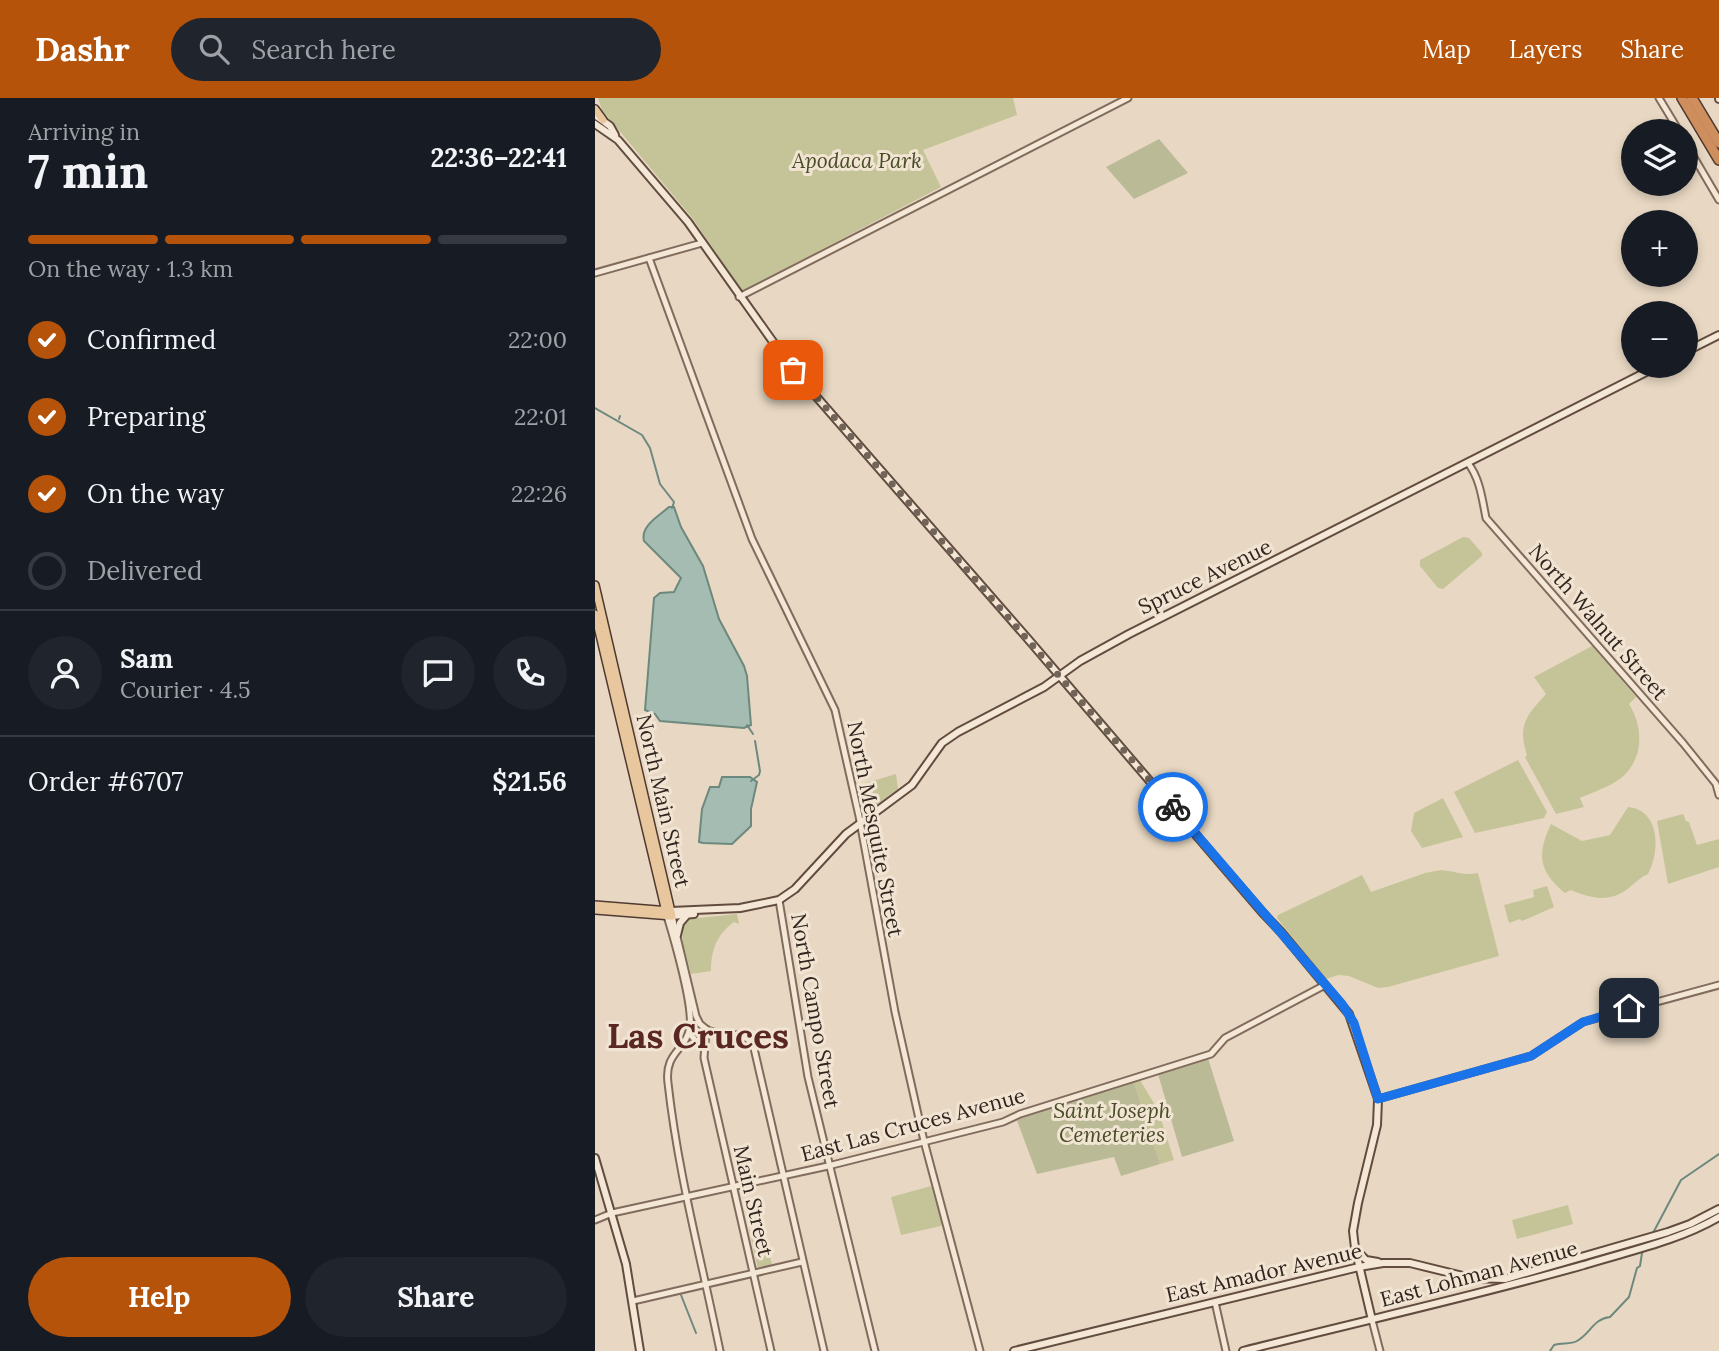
<!DOCTYPE html>
<meta charset="utf-8">
<style>
:root{--surface:#171b24;--page:#20242c;--text:#f1f3f6;--muted:#9ea1a6;--line:#363941;--accent:#b45309}
body{margin:0;font-family:Lora,serif;background:var(--page);color:var(--text);height:100vh;display:flex;flex-direction:column;font-size:26px;white-space:nowrap}
*{box-sizing:border-box;margin:0}
p{font-size:23px;color:var(--muted)}
.icon{flex:none;width:38px;height:38px;fill:none;stroke:currentColor;stroke-width:2;stroke-linecap:round;stroke-linejoin:round}
.map{position:relative;flex:1;overflow:hidden}
.panel{display:flex;flex-direction:column;background:var(--surface);width:595px}
.panel>*{flex:none}
.fabs{position:absolute;left:1026px;top:21px;display:grid;gap:14px}
.fabs a{display:grid;place-items:center;width:77px;height:77px;border-radius:50%;background:var(--surface);box-shadow:0 4px 10px #0003;font-size:35px}
.pin{position:absolute;display:grid;place-items:center;width:60px;height:60px;color:#fff;margin:-30px;border-radius:14px;box-shadow:0 4px 10px #0006}
.courier{position:absolute;display:grid;place-items:center;width:70px;height:70px;margin:-35px;border:5px solid #1a73e8;border-radius:50%;background:#fff;color:#222;box-shadow:0 2px 9px #0007}
.overview em{font-style:normal;font-weight:700}
.overview div{display:flex;flex-direction:column-reverse}
.overview{display:flex;align-items:center;justify-content:space-between;height:119px;padding:0 28px}
h1{font-size:46px;font-weight:700;line-height:52px}
.bar{display:grid;grid-template-columns:repeat(4,1fr);gap:10px 7px;align-content:center;height:84px;padding:0 28px}
.bar i{height:9px;border-radius:5px;background:var(--line)}
.bar .current{background:var(--accent)}
.bar p{grid-column:span 4}
.line{display:flex;align-items:center;gap:18px;padding:0 28px;border-top:2px solid var(--line)}
.line div{flex:1}
.round{display:grid;place-items:center;flex:none;width:74px;height:74px;border-radius:37px;background:var(--page)}
ol{padding:0 28px;list-style:none}
li{display:flex;align-items:center;gap:21px;height:77px}
li p{margin-inline-start:auto}
li .icon{padding:7px;border-radius:50%;background:var(--accent);color:#fff;stroke-width:4}
li:last-child{color:var(--muted)}
li i{width:38px;height:38px;border:4px solid var(--line);border-radius:50%}
.cta{display:flex;gap:14px;margin-top:auto;padding:14px 28px}
.cta a{flex:1;height:80px;border-radius:42px;background:var(--accent);color:#fff;font-size:28px;font-weight:700;line-height:80px;text-align:center}
.cta a+a{background:var(--page);color:var(--text)}
header{display:flex;align-items:center;gap:42px;box-sizing:border-box;height:98px;padding:0 35px;background:var(--accent);color:#fff}
header strong{font-size:33px}
nav{display:flex;gap:38px;margin-inline-start:auto;font-size:24px}
.search{width:490px;height:63px;background:var(--page);display:flex;align-items:center;gap:18px;box-sizing:border-box;padding:0 24px;border-radius:38px;color:var(--muted);font-size:26px}
main{display:flex;flex:1;min-height:0}
.map>svg:first-child{display:block}
.green{fill:#c5c499}
.cemetery{fill:#bbba97}
.water{fill:#a5bcb2;stroke:#6d897e;stroke-width:2}
.lines{fill:none;stroke-linecap:round;stroke-linejoin:round}
.stream{stroke:#6d897e;stroke-width:2}
.tertiary-casing{stroke:#816b5c;stroke-width:9}
.secondary-casing{stroke:#624c3f;stroke-width:10}
.primary-casing{stroke:#4f3a30;stroke-width:10}
.motorway-casing{stroke:#4f3a30;stroke-width:12}
.tertiary{stroke:#f4e7d6;stroke-width:5}
.secondary{stroke:#f4e7d6;stroke-width:6}
.primary{stroke:#e8c79f;stroke-width:7}
.motorway{stroke:#ce8e5d;stroke-width:9}
.done{stroke:#726458;stroke-width:7;stroke-dasharray:0 12.6}
.route{stroke:#1a73e8;stroke-width:9}
.labels{text-anchor:middle;stroke-width:6;stroke-linejoin:round;paint-order:stroke}
.park-label{font-size:21px;font-style:italic;fill:#484c27;stroke:#f1e4d2}
.street-label{font-size:21px;fill:#32251f;stroke:#f1e4d2}
.town-label{font-size:35px;font-weight:bold;fill:#5a2723;stroke:#f1e4d2}
</style>
<header>
<strong>Dashr</strong>
<div class="search"><svg class="icon" aria-label="search" viewBox="0 0 24 24"><circle cx="10" cy="10" r="6"/><path d="M15 15l6 6"/></svg>Search here</div>
<nav><a>Map</a><a>Layers</a><a>Share</a></nav>
</header>
<main>
<section class="panel">
<div class="overview"><div><h1>7 min</h1><p>Arriving in</p></div><em>22:36–22:41</em></div>
<div class="bar"><i class="current"></i><i class="current"></i><i class="current"></i><i></i><p>On the way · 1.3 km</p></div>
<ol>
<li><svg class="icon" aria-label="check" viewBox="0 0 24 24"><path d="M5 12l5 5 9-10"/></svg>Confirmed<p>22:00</p></li>
<li><svg class="icon" aria-label="check" viewBox="0 0 24 24"><path d="M5 12l5 5 9-10"/></svg>Preparing<p>22:01</p></li>
<li><svg class="icon" aria-label="check" viewBox="0 0 24 24"><path d="M5 12l5 5 9-10"/></svg>On the way<p>22:26</p></li>
<li><i></i>Delivered</li>
</ol>
<div class="line" style="height:126px"><a class="round"><svg class="icon" aria-label="person" viewBox="0 0 24 24"><circle cx="12" cy="8" r="4"/><path d="M4 21q1-7 8-7t8 7"/></svg></a><div><b>Sam</b><p>Courier · 4.5</p></div><a class="round"><svg class="icon" aria-label="chat" viewBox="0 0 24 24"><path d="M4 5h16v11H9l-5 4z"/></svg></a><a class="round"><svg class="icon" aria-label="phone" viewBox="0 0 24 24"><path d="M5 4h4l2 5-3 2q2 4 5 5l2-3 5 2v4C11 20 4 13 5 4z"/></svg></a></div>
<div class="line" style="height:91px"><div>Order #6707</div><b>$21.56</b></div>
<div class="cta"><a>Help</a><a>Share</a></div>
</section>
<div class="map">
<svg width="1124" height="1253" viewBox="0 0 1124 1253">
<rect width="100%" height="100%" fill="#e8d8c3"/>
<g class="green">
<path d="M3,0H418L422,17L328,52L346,89L147,193L98,121L7,12Z"/>
<path d="M868,439L874,440L887,455V458L848,491L843,490L825,468V462Z"/>
<path d="M997,548L1041,599L1034,606C1049,630 1049,662 1025,681C1014,689 998,694 985,700L989,709L961,716L930,659L932,657C922,627 932,617 951,596L939,579Z"/>
<path d="M923,662L952,714L949,720L880,735L859,694Z"/>
<path d="M301,676L303,691L273,714H268L261,688Z"/>
<path d="M848,700L868,739L827,750L816,733L819,715Z"/>
<path d="M1033,709C1066,712 1065,755 1053,776C1046,779 1041,784 1035,789C1016,805 997,801 976,792L970,795C943,773 942,756 956,726L987,743L1015,737Z"/>
<path d="M1088,716L1091,723L1094,724L1102,747L1124,741V769L1073,786L1062,723Z"/>
<path d="M846,772C860,773 869,778 883,775L904,858L793,889L783,890L754,878L743,877L731,881L682,820L683,817L767,777L776,794L830,775Z"/>
<path d="M952,788L959,809L927,823L925,821L914,825L909,807L939,799L938,792Z"/>
<path d="M142,816L144,826L139,824C122,836 116,852 116,873L96,876C93,861 80,833 93,821Z"/>
<path d="M545,982L563,1012L579,1062L565,1066L539,984Z"/>
<path d="M336,1088L347,1125L346,1128L306,1137L296,1099Z"/>
<path d="M973,1107L978,1126L922,1141L917,1122Z"/>
<path d="M166,1129L169,1130L177,1167L163,1171L154,1132Z"/>
</g>
<g class="cemetery">
<path d="M564,41L593,75L539,101L511,69Z"/>
<path d="M611,960H613L639,1043L587,1059L563,976Z"/>
<path d="M539,984L565,1066L526,1078L519,1059L442,1076L421,1020Z"/>
</g>
<g class="water">
<path d="M74,409H79L86,429L108,468L124,521L149,568L152,578L156,627L149,630L65,623L60,616L50,612L59,500L65,495L79,494L86,480L49,443C45,428 64,418 74,409Z"/>
<path d="M127,679H155L162,684L156,711V728L137,746L108,745L104,744L107,711L115,689H124Z"/>
</g>
<g class="lines">
<g class="stream">
<path d="M0,310L47,337L55,350L65,386L79,404L77,410"/>
<path d="M24,321L25,318"/>
<path d="M152,627L158,636"/>
<path d="M156,683L164,677L165,673L160,643"/>
<path d="M1058,1135L1086,1082L1124,1056"/>
<path d="M86,1197L101,1235"/>
<path d="M955,1253L959,1247C967,1244 975,1247 982,1243C996,1235 998,1221 1015,1219L1034,1199L1042,1170L1045,1168L1047,1155"/>
</g>
<g class="tertiary-casing">
<g id="tertiary">
<path d="M1064,0L1084,33"/>
<path d="M1090,44L1124,102"/>
<path d="M54,160L157,441L240,612L264,718L300,914L329,1043L385,1253"/>
<path d="M0,175L107,145"/>
<path d="M144,199L533,0"/>
<path d="M873,365C885,381 887,400 891,420L1088,645L1121,686L1124,697"/>
<path d="M184,802L213,979L280,1253"/>
<path d="M72,818C79,841 98,907 95,928C92,953 69,953 73,985C83,1076 107,1164 125,1253"/>
<path d="M77,818L101,918L105,926L111,931L109,960L176,1253"/>
<path d="M111,931C125,941 144,930 158,946L229,1253"/>
<path d="M94,935L101,943L110,940"/>
<path d="M783,1001L936,958L988,924L1124,887"/>
<path d="M0,1122L17,1115L233,1068L408,1024L425,1016L616,956L630,940L730,887"/>
<path d="M38,1203L207,1164"/>
<path d="M620,1204L631,1253"/>
<path d="M777,1222L785,1253"/>
</g>
</g>
<g class="secondary-casing">
<g id="secondary">
<path d="M1124,0V1"/>
<path d="M0,17L15,28L20,37"/>
<path d="M0,26L23,42L93,124L198,272L433,541L667,814L686,834L754,916L783,1001L782,1027L763,1105L758,1133L760,1150L777,1222"/>
<path d="M1090,254L1124,237"/>
<path d="M76,813L145,810L184,802L200,791L251,736L317,687L347,645L363,634L449,589L485,563L534,536L1063,268"/>
<path d="M77,818L99,816"/>
<path d="M82,837L85,825L91,818"/>
<path d="M0,1060L31,1166L45,1253"/>
<path d="M760,1151L771,1162L783,1164"/>
<path d="M419,1253L764,1169L788,1165H815L876,1180L910,1181L1073,1134L1095,1126L1124,1111"/>
<path d="M648,1253C762,1224 876,1199 989,1167C1034,1153 1083,1143 1124,1119"/>
</g>
</g>
<g class="primary-casing">
<g id="primary">
<path d="M0,11L8,22"/>
<path d="M0,487L77,818L0,812"/>
<path d="M0,516L72,818"/>
<path d="M0,807L75,813"/>
</g>
</g>
<g class="motorway-casing">
<g id="motorway">
<path d="M1087,0L1124,62"/>
<path d="M1097,0L1124,45"/>
</g>
</g>
<use href="#tertiary" class="tertiary"/>
<use href="#secondary" class="secondary"/>
<use href="#primary" class="primary"/>
<use href="#motorway" class="motorway"/>
</g>
<g class="lines">
<path class="done" d="M198,272L578,709"/>
<path class="route" d="M578,709L747,906L759,925L783,1001L936,958L988,924L1034,910"/>
</g>
<g class="labels">
<g class="park-label">
<text x="262" y="70">Apodaca Park</text>
<text x="517" y="1020">Saint Joseph<tspan x="517" dy="24">Cemeteries</tspan></text>
</g>
<g class="street-label">
<text transform="translate(610 479) rotate(-26)" y="7">Spruce Avenue</text>
<text transform="translate(1003 524) rotate(49)" y="7">North Walnut Street</text>
<text transform="translate(68 703) rotate(77)" y="7">North Main Street</text>
<text transform="translate(280 731) rotate(79)" y="7">North Mesquite Street</text>
<text transform="translate(220 913) rotate(80)" y="7">North Campo Street</text>
<text transform="translate(318 1027) rotate(-15)" y="7">East Las Cruces Avenue</text>
<text transform="translate(158 1103) rotate(77)" y="7">Main Street</text>
<text transform="translate(669 1175) rotate(-13)" y="7">East Amador Avenue</text>
<text transform="translate(884 1176) rotate(-15)" y="7">East Lohman Avenue</text>
</g>
<g class="town-label">
<text x="103" y="950">Las Cruces</text>
</g>
</g>
</svg>
<div class="fabs">
<a><svg class="icon" aria-label="layers" viewBox="0 0 24 24"><path d="M12 4l9 5-9 5-9-5zM3 14l9 5 9-5"/></svg></a>
<a>+</a>
<a>−</a>
</div>
<div class="pin" style="left:198px;top:272px;background:#ea580c"><svg class="icon" aria-label="bag" viewBox="0 0 24 24"><path d="M5 8h14l-1 12H6zM9 8a3 3 0 0 1 6 0"/></svg></div>
<div class="pin" style="left:1034px;top:910px;background:#1f2937"><svg class="icon" aria-label="home" viewBox="0 0 24 24"><path d="M3 11l9-7 9 7M6 9v11h12V9"/></svg></div>
<div class="courier" style="left:578px;top:709px"><svg class="icon" aria-label="bike" viewBox="0 0 24 24"><circle cx="6" cy="16" r="4"/><circle cx="18" cy="16" r="4"/><path d="M6 16l4-8h5l3 8M10 8l3 8H6M13 5h3"/></svg></div>
</div>
</main>
